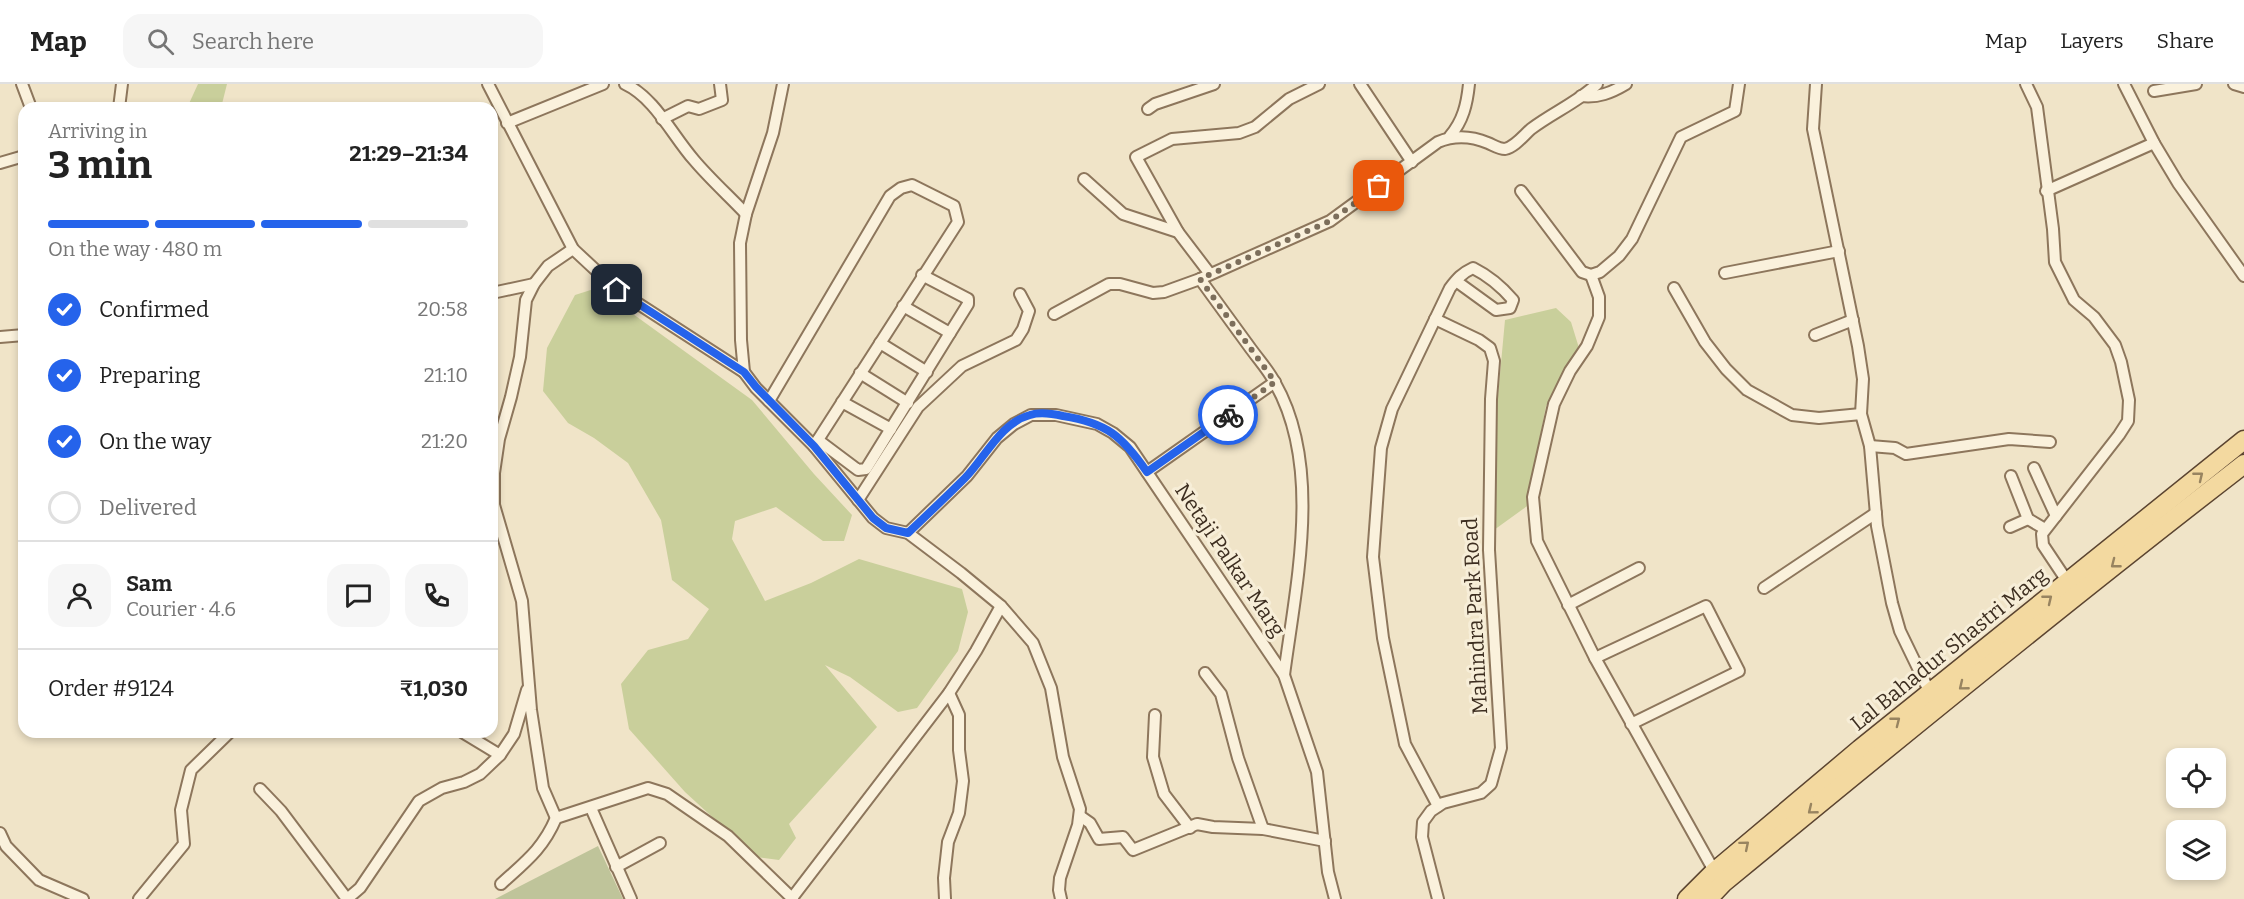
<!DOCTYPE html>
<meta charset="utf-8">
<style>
:root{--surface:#fff;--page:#f6f6f6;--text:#222;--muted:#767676;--line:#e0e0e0;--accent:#2563eb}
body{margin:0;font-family:Bitter,serif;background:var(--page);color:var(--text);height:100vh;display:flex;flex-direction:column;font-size:22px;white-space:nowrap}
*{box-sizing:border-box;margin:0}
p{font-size:20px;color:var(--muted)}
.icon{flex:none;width:33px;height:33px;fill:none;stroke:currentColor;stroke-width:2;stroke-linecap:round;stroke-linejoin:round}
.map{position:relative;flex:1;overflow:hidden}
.side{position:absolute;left:18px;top:18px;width:480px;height:636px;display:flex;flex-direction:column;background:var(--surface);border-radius:18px;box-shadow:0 3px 9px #0003}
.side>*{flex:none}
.controls{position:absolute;left:2166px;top:664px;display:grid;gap:12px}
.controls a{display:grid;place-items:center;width:60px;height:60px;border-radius:12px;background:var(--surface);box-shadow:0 3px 9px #0003;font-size:30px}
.pin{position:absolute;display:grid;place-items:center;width:51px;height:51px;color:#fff;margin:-26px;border-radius:12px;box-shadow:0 3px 9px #0006}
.courier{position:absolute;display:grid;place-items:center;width:60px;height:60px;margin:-30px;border:4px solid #2563eb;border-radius:50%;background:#fff;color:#222;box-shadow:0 2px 8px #0007}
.head em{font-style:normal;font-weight:700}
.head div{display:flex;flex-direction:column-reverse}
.head{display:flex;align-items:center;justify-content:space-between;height:102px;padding:0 30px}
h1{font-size:39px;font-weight:700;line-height:45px}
.bar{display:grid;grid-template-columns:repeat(4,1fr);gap:9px 6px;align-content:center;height:72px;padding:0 30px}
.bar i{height:8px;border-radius:4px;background:var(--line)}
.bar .selected{background:var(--accent)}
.bar p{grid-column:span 4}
.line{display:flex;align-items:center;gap:15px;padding:0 30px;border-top:2px solid var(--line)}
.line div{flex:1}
.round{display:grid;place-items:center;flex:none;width:63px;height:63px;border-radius:18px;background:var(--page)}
ol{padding:0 30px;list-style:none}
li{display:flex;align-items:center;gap:18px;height:66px}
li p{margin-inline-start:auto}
li .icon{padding:6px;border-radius:50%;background:var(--accent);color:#fff;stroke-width:4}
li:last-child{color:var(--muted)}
li i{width:33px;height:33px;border:3px solid var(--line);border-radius:50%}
header{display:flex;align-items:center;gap:36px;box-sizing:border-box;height:84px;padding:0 30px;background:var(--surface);border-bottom:2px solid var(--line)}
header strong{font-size:28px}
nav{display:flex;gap:33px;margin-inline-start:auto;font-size:21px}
.search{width:420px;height:54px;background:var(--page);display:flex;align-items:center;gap:15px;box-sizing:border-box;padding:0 21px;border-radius:18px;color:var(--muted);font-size:22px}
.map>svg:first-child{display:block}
.green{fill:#c9cf9b}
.cemetery{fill:#bfc49a}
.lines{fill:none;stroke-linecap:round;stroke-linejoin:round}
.street-casing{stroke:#8d765c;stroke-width:14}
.primary-casing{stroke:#5b4430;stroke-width:21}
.street{stroke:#faf1dc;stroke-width:10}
.primary{stroke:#f3d9a0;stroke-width:18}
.oneway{stroke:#988460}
.done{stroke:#7c6e5b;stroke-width:6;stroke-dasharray:0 10.8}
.route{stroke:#2563eb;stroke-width:8}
.labels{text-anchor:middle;stroke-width:6;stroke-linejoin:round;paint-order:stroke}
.street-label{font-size:21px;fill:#3d2e20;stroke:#f7eed8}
</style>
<header>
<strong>Map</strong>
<div class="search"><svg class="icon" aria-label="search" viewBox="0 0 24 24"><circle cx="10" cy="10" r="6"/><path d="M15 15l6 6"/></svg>Search here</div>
<nav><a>Map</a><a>Layers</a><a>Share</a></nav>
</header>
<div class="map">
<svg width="2244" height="815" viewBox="0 0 2244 815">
<rect width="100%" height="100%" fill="#f0e4c8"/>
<g class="green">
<path d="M198,0H227L221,24H187Z"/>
<path d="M597,204L752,316L814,390L852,431L844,457H823L776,423L735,437L732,455L765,517L811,499L859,475L962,505L968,528L958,567L917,624L898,628L850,593L825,581L877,643L789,740L796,754L779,776L756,773L685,708L629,645L621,600L648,566L688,555L709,525L672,496L661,436L628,379L594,354L568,339L543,307L547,264L575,211Z"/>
<path d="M1556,224L1571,238L1579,264L1546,322L1529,410L1530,420L1494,446L1495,344L1505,236Z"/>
</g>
<path class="cemetery" d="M598,762L623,815H495L497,814Z"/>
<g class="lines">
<g class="street-casing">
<g id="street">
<path d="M22,0L31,24"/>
<path d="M488,0L573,165L617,206L744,288"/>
<path d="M625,0C655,14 672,51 694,76C710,95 729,112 746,130"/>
<path d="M783,0L773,49L746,130L740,159L741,256L744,288L756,304L814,362L873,434L886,444L908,449L961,489L1001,522L1033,559L1051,604L1063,673L1080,725L1078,741L1060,794L1059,806L1061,815"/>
<path d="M1360,0L1412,78"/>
<path d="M1816,0L1813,45L1858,262L1863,295L1861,330L1870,362L1877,442L1892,519L1900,547L1932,613"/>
<path d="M2026,0L2037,23L2053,145L2055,178L2074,216L2094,233L2115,261L2121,278L2129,316L2128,337L2119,351L2042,450L2043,461L2069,500"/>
<path d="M2124,0L2154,59L2178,99L2244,192"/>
<path d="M2234,0L2244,3"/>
<path d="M2154,7L2196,0"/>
<path d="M1581,12C1598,14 1611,9 1626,0"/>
<path d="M119,24L122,0"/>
<path d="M1148,25L1155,20L1214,0"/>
<path d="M662,35L688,22L699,25L722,16L720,0"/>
<path d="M507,39L603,0"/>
<path d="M1450,52C1463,37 1467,20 1469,0"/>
<path d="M0,79L24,72"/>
<path d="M1084,95L1123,130L1178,148L1210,190"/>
<path d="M1521,107L1582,188L1591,191L1600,188L1619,172L1632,155L1681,53L1735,27L1739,0"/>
<path d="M2046,107L2154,59"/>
<path d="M1178,148L1136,73L1172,55L1239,49L1255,43L1289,15L1319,0"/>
<path d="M573,165L548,182L534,200L526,216L520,273L511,313L499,355L494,389V421L522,517L531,626L543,704L556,734L648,704L667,710L728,752L793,815"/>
<path d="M1725,189L1839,167"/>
<path d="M922,191L968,215V220L950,249"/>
<path d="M1591,191L1599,213V233L1587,262L1570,287L1554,320L1533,413L1537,457L1595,574L1717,792"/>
<path d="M1200,195C1217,218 1234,242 1251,265C1259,276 1269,287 1275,299C1323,383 1296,500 1284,591"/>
<path d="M1674,204L1705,258L1726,285L1747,306L1792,331L1819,334L1861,330"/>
<path d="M492,209L534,200"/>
<path d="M1054,230L1109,200H1120L1153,209L1164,208L1200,195L1330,137L1438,58C1455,51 1471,52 1488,59C1493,61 1499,65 1505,65C1515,63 1524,51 1531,45C1552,29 1578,18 1597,0"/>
<path d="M1435,235L1479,256L1490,264L1494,277L1491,315L1489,466L1501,664L1491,700L1481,709L1443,719L1431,727L1423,738L1422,753L1438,815"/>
<path d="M1815,251L1853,236"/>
<path d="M0,253L24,251"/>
<path d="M880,259L927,288"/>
<path d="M860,289L908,319"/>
<path d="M769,317L890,112L901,104L912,101L954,122L958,138L814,362"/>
<path d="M842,318L891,345"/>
<path d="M818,356L858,386L866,385L950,249L903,222"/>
<path d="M1870,362L1895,364L1906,370L2009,355L2050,358"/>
<path d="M2034,384L2056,432"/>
<path d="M1147,388L1275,298"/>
<path d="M2011,392L2028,435L2045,445"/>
<path d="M858,416L918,323L962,282L1016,256L1023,245L1029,227L1020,210"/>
<path d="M2010,443L2028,435"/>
<path d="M908,449L967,392L997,354L1014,340L1031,331H1056L1097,340L1113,349L1130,363L1284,591L1317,688L1328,788L1335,815"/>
<path d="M1764,504L1876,429"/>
<path d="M1568,521L1639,484"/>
<path d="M1595,574L1706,522L1739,587L1631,640"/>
<path d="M1205,589L1221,610L1238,674L1263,745"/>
<path d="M1155,631L1153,673L1164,710L1190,744"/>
<path d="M462,648L500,671"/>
<path d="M260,705L281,727L347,815L360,804L419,717L442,704L464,698L480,690L500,671L514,650L527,606"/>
<path d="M1438,722L1405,660L1383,554L1373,473L1381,364L1392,325L1450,204C1457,195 1462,189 1473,184C1489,192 1501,202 1513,216L1510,224L1496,226L1456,197"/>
<path d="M591,724L631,815"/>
<path d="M1080,732L1090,739L1099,755L1123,753L1133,766L1197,740L1213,743L1263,745L1325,757"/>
<path d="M0,749L6,762L39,796L83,815"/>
<path d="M616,783L660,759"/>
<path d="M501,800C525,778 543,765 556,734"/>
<path d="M792,814L949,609L976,567L1001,522"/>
<path d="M139,815L184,760L181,726L191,686L230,648"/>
<path d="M945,815L944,794L948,758L959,729L963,697L959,666V631L949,609"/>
</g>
</g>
<g class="primary-casing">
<g id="primary">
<path d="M1687,815L1714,788L1860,665L2244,356"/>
<path d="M1708,815L1723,799C1895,657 2068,516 2244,380"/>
</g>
</g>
<use href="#street" class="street"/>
<use href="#primary" class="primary"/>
</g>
<defs><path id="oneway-chevron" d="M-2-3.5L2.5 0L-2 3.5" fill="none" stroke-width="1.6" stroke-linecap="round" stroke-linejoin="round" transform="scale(1.5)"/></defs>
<g class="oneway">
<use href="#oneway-chevron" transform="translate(2199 392) rotate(-39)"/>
<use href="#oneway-chevron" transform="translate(2115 480) rotate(142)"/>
<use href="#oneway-chevron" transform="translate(2048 515) rotate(-39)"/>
<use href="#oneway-chevron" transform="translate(1963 602) rotate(141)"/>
<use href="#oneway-chevron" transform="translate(1896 637) rotate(-38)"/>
<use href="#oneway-chevron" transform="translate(1812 726) rotate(141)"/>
<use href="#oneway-chevron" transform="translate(1745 761) rotate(-40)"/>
</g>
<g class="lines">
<path class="done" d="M1228,331L1275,298L1200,195L1330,137L1379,102"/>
<path class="route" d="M617,206L744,288L756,303L814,362L873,434L886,444L908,449C927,431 946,413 965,394C985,374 1000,339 1030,331C1039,328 1054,330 1063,332C1107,339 1122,352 1147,388L1228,331"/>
</g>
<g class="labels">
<g class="street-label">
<text transform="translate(1230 476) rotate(56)" y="7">Netaji Palkar Marg</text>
<text transform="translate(1475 532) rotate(-93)" y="7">Mahindra Park Road</text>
<text transform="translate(1949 565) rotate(-39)" y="7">Lal Bahadur Shastri Marg</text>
</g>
</g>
</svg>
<div class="controls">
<a><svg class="icon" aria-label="locate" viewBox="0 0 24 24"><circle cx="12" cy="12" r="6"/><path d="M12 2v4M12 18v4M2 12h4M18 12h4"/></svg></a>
<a><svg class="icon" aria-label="layers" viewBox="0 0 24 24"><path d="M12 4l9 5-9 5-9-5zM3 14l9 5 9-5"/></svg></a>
</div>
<div class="pin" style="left:1379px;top:102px;background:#ea580c"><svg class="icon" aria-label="bag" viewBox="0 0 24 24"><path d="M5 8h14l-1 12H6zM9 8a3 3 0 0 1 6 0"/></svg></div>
<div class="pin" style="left:617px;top:206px;background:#1f2937"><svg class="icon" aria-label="home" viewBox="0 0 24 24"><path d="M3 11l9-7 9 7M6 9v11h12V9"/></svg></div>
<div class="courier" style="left:1228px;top:331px"><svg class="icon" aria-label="bike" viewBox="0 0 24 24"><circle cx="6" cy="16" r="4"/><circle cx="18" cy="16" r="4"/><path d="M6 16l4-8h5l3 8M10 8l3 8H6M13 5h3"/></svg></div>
<section class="side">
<div class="head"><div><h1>3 min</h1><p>Arriving in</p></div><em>21:29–21:34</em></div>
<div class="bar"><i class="selected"></i><i class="selected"></i><i class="selected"></i><i></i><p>On the way · 480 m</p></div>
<ol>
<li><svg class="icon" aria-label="check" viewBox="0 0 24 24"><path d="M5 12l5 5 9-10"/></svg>Confirmed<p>20:58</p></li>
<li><svg class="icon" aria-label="check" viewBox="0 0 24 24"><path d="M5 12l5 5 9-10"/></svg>Preparing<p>21:10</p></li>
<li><svg class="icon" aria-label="check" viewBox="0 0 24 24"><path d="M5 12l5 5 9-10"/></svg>On the way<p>21:20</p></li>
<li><i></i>Delivered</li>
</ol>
<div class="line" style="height:108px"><a class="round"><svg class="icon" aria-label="person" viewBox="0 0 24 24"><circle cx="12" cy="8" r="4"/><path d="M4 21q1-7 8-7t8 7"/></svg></a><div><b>Sam</b><p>Courier · 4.6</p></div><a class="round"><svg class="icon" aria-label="chat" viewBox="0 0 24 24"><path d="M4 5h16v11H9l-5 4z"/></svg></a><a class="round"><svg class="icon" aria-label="phone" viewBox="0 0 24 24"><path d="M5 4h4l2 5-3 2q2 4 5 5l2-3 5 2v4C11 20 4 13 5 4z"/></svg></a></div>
<div class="line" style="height:78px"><div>Order #9124</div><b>₹1,030</b></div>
</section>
</div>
